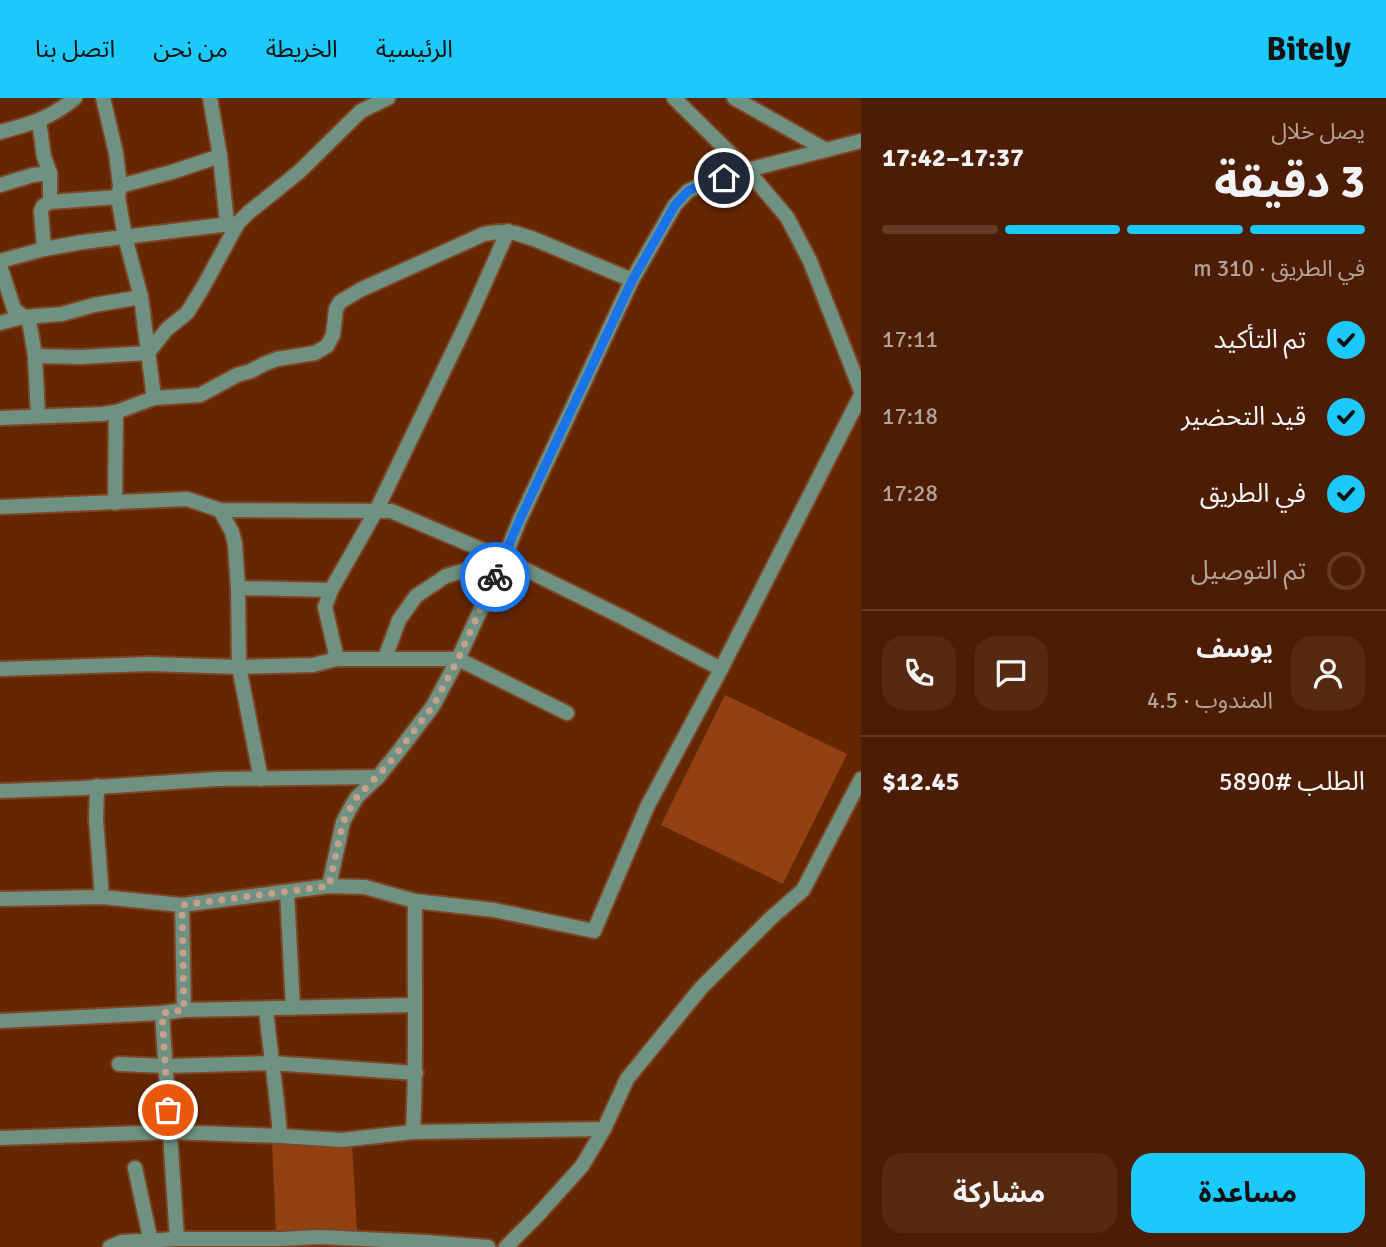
<!DOCTYPE html>
<html lang="ar">
<meta charset="utf-8">
<style>
:root{--surface:#4c1d02;--page:#562a11;--text:#f1f3f6;--muted:#b2a299;--line:#633b24;--accent:#1cc9fc}
body{margin:0;font-family:Signika,"Noto Sans Arabic",sans-serif;background:var(--page);color:var(--text);direction:rtl;height:100vh;display:flex;flex-direction:column;font-size:26px;white-space:nowrap}
*{box-sizing:border-box;margin:0}
p{font-size:23px;color:var(--muted)}
.icon{flex:none;width:38px;height:38px;fill:none;stroke:currentColor;stroke-width:2;stroke-linecap:round;stroke-linejoin:round}
.map{position:relative;flex:1;overflow:hidden;direction:ltr}
.panel{display:flex;flex-direction:column;background:var(--surface);width:525px}
.panel>*{flex:none}
.pin{position:absolute;display:grid;place-items:center;width:60px;height:60px;color:#fff;margin:-30px;border:4px solid #fff;border-radius:50%;box-shadow:0 2px 7px #0007}
.courier{position:absolute;display:grid;place-items:center;width:70px;height:70px;margin:-35px;border:5px solid #1a73e8;border-radius:50%;background:#fff;color:#222;box-shadow:0 2px 9px #0007}
.headline em{font-style:normal;font-weight:700}
.headline div{display:flex;flex-direction:column-reverse}
.headline{display:flex;align-items:center;justify-content:space-between;height:119px;padding:0 21px}
h1{font-size:46px;font-weight:700;line-height:52px}
.bar{display:grid;grid-template-columns:repeat(4,1fr);gap:10px 7px;align-content:center;height:84px;padding:0 21px}
.bar i{height:9px;border-radius:5px;background:var(--line)}
.bar .on{background:var(--accent)}
.bar p{grid-column:span 4}
.line{display:flex;align-items:center;gap:18px;padding:0 21px;border-top:2px solid var(--line)}
.line div{flex:1}
.round{display:grid;place-items:center;flex:none;width:74px;height:74px;border-radius:21px;background:var(--page)}
ol{padding:0 21px;list-style:none}
li{display:flex;align-items:center;gap:21px;height:77px}
li p{margin-inline-start:auto}
li .icon{padding:7px;border-radius:50%;background:var(--accent);color:#111;stroke-width:4}
li:last-child{color:var(--muted)}
li i{width:38px;height:38px;border:4px solid var(--line);border-radius:50%}
.cta{display:flex;gap:14px;margin-top:auto;padding:14px 21px}
.cta a{flex:1;height:80px;border-radius:21px;background:var(--accent);color:#111;font-size:28px;font-weight:700;line-height:80px;text-align:center}
.cta a+a{background:var(--page);color:var(--text)}
header{display:flex;align-items:center;gap:42px;box-sizing:border-box;height:98px;padding:0 35px;background:var(--accent);color:#111}
header strong{font-size:33px}
nav{display:flex;gap:38px;margin-inline-start:auto;font-size:24px}
main{display:flex;flex:1;min-height:0}
.map>svg:first-child{display:block}
.green{fill:#944112}
.lines{fill:none;stroke-linecap:round;stroke-linejoin:round}
.minor-casing{stroke:#7d4524;stroke-width:18}
.minor{stroke:#6f9182;stroke-width:14}
.done{stroke:#c5a18c;stroke-width:7;stroke-dasharray:0 12.6}
.route{stroke:#1a73e8;stroke-width:9}
</style>
<header>
<strong>Bitely</strong>
<nav><a>الرئيسية</a><a>الخريطة</a><a>من نحن</a><a>اتصل بنا</a></nav>
</header>
<main>
<section class="panel">
<div class="headline"><div><h1>3 دقيقة</h1><p>يصل خلال</p></div><em>17:37–17:42</em></div>
<div class="bar"><i class="on"></i><i class="on"></i><i class="on"></i><i></i><p>في الطريق · 310 m</p></div>
<ol>
<li><svg class="icon" aria-label="check" viewBox="0 0 24 24"><path d="M5 12l5 5 9-10"/></svg>تم التأكيد<p>17:11</p></li>
<li><svg class="icon" aria-label="check" viewBox="0 0 24 24"><path d="M5 12l5 5 9-10"/></svg>قيد التحضير<p>17:18</p></li>
<li><svg class="icon" aria-label="check" viewBox="0 0 24 24"><path d="M5 12l5 5 9-10"/></svg>في الطريق<p>17:28</p></li>
<li><i></i>تم التوصيل</li>
</ol>
<div class="line" style="height:126px"><a class="round"><svg class="icon" aria-label="person" viewBox="0 0 24 24"><circle cx="12" cy="8" r="4"/><path d="M4 21q1-7 8-7t8 7"/></svg></a><div><b>يوسف</b><p>المندوب · 4.5</p></div><a class="round"><svg class="icon" aria-label="chat" viewBox="0 0 24 24"><path d="M4 5h16v11H9l-5 4z"/></svg></a><a class="round"><svg class="icon" aria-label="phone" viewBox="0 0 24 24"><path d="M5 4h4l2 5-3 2q2 4 5 5l2-3 5 2v4C11 20 4 13 5 4z"/></svg></a></div>
<div class="line" style="height:91px"><div>الطلب #5890</div><b>$12.45</b></div>
<div class="cta"><a>مساعدة</a><a>مشاركة</a></div>
</section>
<div class="map">
<svg width="861" height="1149" viewBox="0 0 861 1149">
<rect width="100%" height="100%" fill="#652702"/>
<g class="green">
<path d="M725,597L847,656L783,786L661,727Z"/>
<path d="M272,1044L352,1045L357,1134L276,1133Z"/>
</g>
<g class="lines">
<g class="minor-casing">
<g id="minor">
<path d="M103,0L116,55L120,88L118,99L125,139L141,199L154,300"/>
<path d="M210,0L220,58L227,126"/>
<path d="M674,0L747,72L787,119L810,163L861,293"/>
<path d="M734,0L826,52"/>
<path d="M39,23L44,59L50,75V104"/>
<path d="M0,34C30,26 50,21 75,0"/>
<path d="M0,87L33,77L50,75"/>
<path d="M120,88L172,74L220,58"/>
<path d="M44,151L41,113L43,108L50,104L118,99"/>
<path d="M0,163L44,151L83,144L238,125L248,115L299,74L361,13L388,0"/>
<path d="M0,168L14,211L28,222L30,228L35,258L38,318"/>
<path d="M0,225L23,219L62,216L94,207L141,199"/>
<path d="M35,258L81,259L148,255L167,231L187,215L202,191L238,125"/>
<path d="M0,320L102,316L116,314L154,300L200,297L237,277L251,273L264,266L277,261L315,255L327,248L333,237L336,211L340,204L360,192L484,136L498,134L515,135L534,141L632,182"/>
<path d="M115,405L116,314"/>
<path d="M0,409L187,401L220,412L391,413L504,461L624,520L721,571"/>
<path d="M220,412L232,434L235,446L238,490L239,569L261,681"/>
<path d="M238,490L331,492"/>
<path d="M385,560L399,522L416,498L446,478L504,461"/>
<path d="M337,561L325,509L331,492L376,413L471,216L508,133"/>
<path d="M0,571L150,566L239,569L313,567L337,561H458L567,615"/>
<path d="M97,688L96,721L102,799"/>
<path d="M0,693L83,690L217,681L378,679"/>
<path d="M329,788L343,724L351,709L357,699L378,679L398,654L433,608L458,561L504,461L520,421L632,182L675,107L688,93L700,87L747,72L861,43"/>
<path d="M287,794L293,910"/>
<path d="M0,801L102,799L182,807L329,788L365,789L415,803L494,812L594,833L647,709L721,571L861,297"/>
<path d="M182,807L184,912"/>
<path d="M266,911C270,953 277,995 280,1038"/>
<path d="M162,915L177,1141"/>
<path d="M0,923L162,915L184,912L414,907"/>
<path d="M119,966L165,968L271,965L416,975"/>
<path d="M413,1034C417,957 414,880 415,803"/>
<path d="M0,1040L170,1034L280,1038L342,1042L413,1034L604,1031"/>
<path d="M135,1070L152,1149"/>
<path d="M110,1149L122,1144L177,1141H281L319,1139L426,1144L488,1149"/>
<path d="M506,1149L537,1118L582,1068L604,1031L627,981L701,890L772,819L803,792L861,681"/>
</g>
</g>
<use href="#minor" class="minor"/>
</g>
<g class="lines">
<path class="done" d="M168,1012L162,915L184,912L182,807L329,788L343,724L351,709L357,699L387,668L433,608L458,561L495,479"/>
<path class="route" d="M495,479L520,421L632,183L675,107L688,93L700,87L724,80"/>
</g>
</svg>
<div class="pin" style="left:168px;top:1012px;background:#ea580c"><svg class="icon" aria-label="bag" viewBox="0 0 24 24"><path d="M5 8h14l-1 12H6zM9 8a3 3 0 0 1 6 0"/></svg></div>
<div class="pin" style="left:724px;top:80px;background:#1f2937"><svg class="icon" aria-label="home" viewBox="0 0 24 24"><path d="M3 11l9-7 9 7M6 9v11h12V9"/></svg></div>
<div class="courier" style="left:495px;top:479px"><svg class="icon" aria-label="bike" viewBox="0 0 24 24"><circle cx="6" cy="16" r="4"/><circle cx="18" cy="16" r="4"/><path d="M6 16l4-8h5l3 8M10 8l3 8H6M13 5h3"/></svg></div>
</div>
</main>
